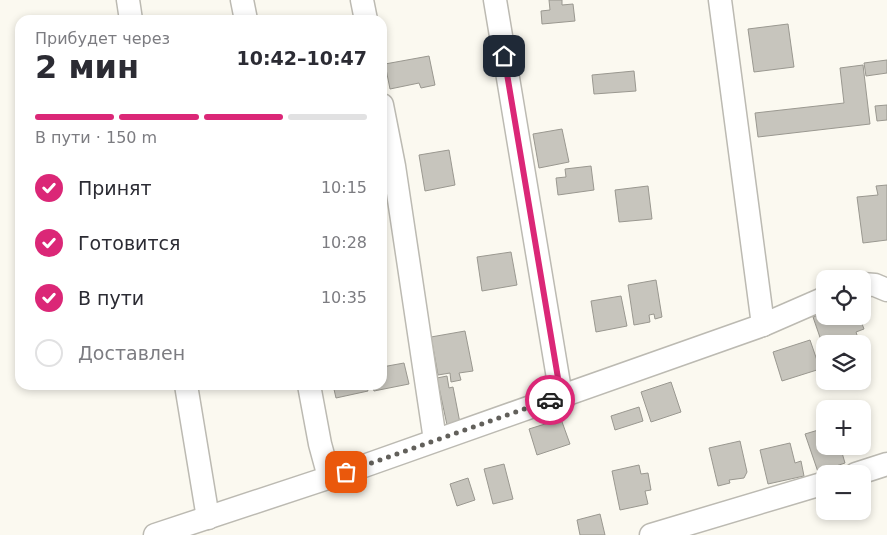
<!DOCTYPE html>
<html lang="ru">
<meta charset="utf-8">
<style>
:root{--surface:#fff;--page:#f2f2f3;--text:#2b2b33;--muted:#7c7c81;--line:#e1e1e2;--accent:#db2777}
body{margin:0;font-family:"DejaVu Sans",sans-serif;background:var(--page);color:var(--text);height:100vh;display:flex;flex-direction:column;font-size:19px;white-space:nowrap}
*{box-sizing:border-box;margin:0}
p{font-size:16px;color:var(--muted)}
.icon{flex:none;width:28px;height:28px;fill:none;stroke:currentColor;stroke-width:2;stroke-linecap:round;stroke-linejoin:round}
.map{position:relative;flex:1;overflow:hidden}
.side{position:absolute;left:15px;top:15px;width:372px;height:375px;display:flex;flex-direction:column;background:var(--surface);border-radius:15px;box-shadow:0 2px 8px #0003}
.side>*{flex:none}
.tools{position:absolute;left:816px;top:270px;display:grid;gap:10px}
.tools a{display:grid;place-items:center;width:55px;height:55px;border-radius:10px;background:var(--surface);box-shadow:0 2px 8px #0003;font-size:25px}
.pin{position:absolute;display:grid;place-items:center;width:42px;height:42px;color:#fff;margin:-21px;border-radius:10px;box-shadow:0 2px 8px #0006}
.courier{position:absolute;display:grid;place-items:center;width:50px;height:50px;margin:-25px;border:4px solid #db2777;border-radius:50%;background:#fff;color:#222;box-shadow:0 1px 6px #0007}
.summary em{font-style:normal;font-weight:800}
.summary div{display:flex;flex-direction:column-reverse}
.summary{display:flex;align-items:center;justify-content:space-between;height:85px;padding:0 20px}
h1{font-size:32px;font-weight:800;line-height:38px}
.bar{display:grid;grid-template-columns:repeat(4,1fr);gap:8px 5px;align-content:center;height:60px;padding:0 20px}
.bar i{height:6px;border-radius:4px;background:var(--line)}
.bar .current{background:var(--accent)}
.bar p{grid-column:span 4}
ol{padding:0 20px;list-style:none}
li{display:flex;align-items:center;gap:15px;height:55px}
li p{margin-inline-start:auto}
li .icon{padding:5px;border-radius:50%;background:var(--accent);color:#fff;stroke-width:4}
li:last-child{color:var(--muted)}
li i{width:28px;height:28px;border:2px solid var(--line);border-radius:50%}
.map>svg:first-child{display:block}
.building{fill:#c7c5bd;stroke:#9a9890}
.lines{fill:none;stroke-linecap:round;stroke-linejoin:round}
.minor-casing{stroke:#bcbab2;stroke-width:25}
.minor{stroke:#fff;stroke-width:22}
.done{stroke:#62605b;stroke-width:5;stroke-dasharray:0 9}
.route{stroke:#db2777;stroke-width:6}
</style>
<div class="map">
<svg width="887" height="535" viewBox="0 0 887 535">
<rect width="100%" height="100%" fill="#fbf9f0"/>
<g class="building">
<path d="M549,0H562V5L573,4L575,21L542,24L541,11L550,10Z"/>
<path d="M788,24L794,67L754,72L748,29Z"/>
<path d="M429,56L435,85L421,88L419,83L390,89L385,64Z"/>
<path d="M887,60V73L866,76L864,63Z"/>
<path d="M863,65L870,124L758,137L755,113L844,103L840,68Z"/>
<path d="M634,71L636,91L594,94L592,75Z"/>
<path d="M887,105V120L877,121L875,106Z"/>
<path d="M562,129L569,162L539,168L533,134Z"/>
<path d="M449,150L455,185L425,191L419,155Z"/>
<path d="M591,166L594,190L558,195L556,178L566,177L565,169Z"/>
<path d="M887,185V240L863,243L857,197L878,195L876,186Z"/>
<path d="M648,186L652,219L619,222L615,190Z"/>
<path d="M511,252L517,285L482,291L477,257Z"/>
<path d="M656,280L662,317L655,319L654,314L649,315L650,322L634,325L628,285Z"/>
<path d="M621,296L627,326L596,332L591,301Z"/>
<path d="M825,312V316H859L864,329L856,332L859,341L856,344H825V352L813,317Z"/>
<path d="M465,331L473,371L459,373L461,380L451,382L450,373L438,375L431,337Z"/>
<path d="M810,340L820,369L782,381L773,352Z"/>
<path d="M404,363L409,384L374,391L372,385H382V367Z"/>
<path d="M447,376L449,388L453,387L460,423L447,425L437,378Z"/>
<path d="M671,382L681,412L651,422L641,392Z"/>
<path d="M333,385H366L368,391L336,398Z"/>
<path d="M639,407L643,421L615,430L611,416Z"/>
<path d="M561,419L570,444L537,455L529,429Z"/>
<path d="M825,428V446H840L845,463L818,472L805,434Z"/>
<path d="M740,441L747,472L744,478L729,480L730,483L718,486L709,448Z"/>
<path d="M790,443L795,463L801,461L804,476L768,484L760,450Z"/>
<path d="M504,464L513,499L493,504L484,469Z"/>
<path d="M639,465L641,474L648,473L651,490L645,491L648,504L620,510L612,471Z"/>
<path d="M468,478L475,500L457,506L450,484Z"/>
<path d="M600,514L605,535H580L577,520Z"/>
</g>
<g class="lines">
<g class="minor-casing">
<g id="minor">
<path d="M128,0L131,20"/>
<path d="M242,0L246,20"/>
<path d="M362,0L366,20"/>
<path d="M495,0L561,396"/>
<path d="M720,0L763,325"/>
<path d="M382,105L394,166L435,440"/>
<path d="M862,284L875,285L887,290"/>
<path d="M186,385L208,518"/>
<path d="M309,385L320,444L329,477"/>
<path d="M856,474L887,464"/>
<path d="M155,535L361,467L763,325L825,298"/>
<path d="M651,535L825,483"/>
</g>
</g>
<use href="#minor" class="minor"/>
</g>
<g class="lines">
<path class="done" d="M346,472L550,400"/>
<path class="route" d="M504,56L561,396L550,400"/>
</g>
</svg>
<div class="tools">
<a><svg class="icon" aria-label="locate" viewBox="0 0 24 24"><circle cx="12" cy="12" r="6"/><path d="M12 2v4M12 18v4M2 12h4M18 12h4"/></svg></a>
<a><svg class="icon" aria-label="layers" viewBox="0 0 24 24"><path d="M12 4l9 5-9 5-9-5zM3 14l9 5 9-5"/></svg></a>
<a>+</a>
<a>−</a>
</div>
<div class="pin" style="left:346px;top:472px;background:#ea580c"><svg class="icon" aria-label="bag" viewBox="0 0 24 24"><path d="M5 8h14l-1 12H6zM9 8a3 3 0 0 1 6 0"/></svg></div>
<div class="pin" style="left:504px;top:56px;background:#1f2937"><svg class="icon" aria-label="home" viewBox="0 0 24 24"><path d="M3 11l9-7 9 7M6 9v11h12V9"/></svg></div>
<div class="courier" style="left:550px;top:400px"><svg class="icon" aria-label="car" viewBox="0 0 24 24"><path d="M5 17H2v-5l4-1 3-4h7l3 4 3 1v5h-3M9 17h6M6 11h13"/><circle cx="7" cy="17" r="2"/><circle cx="17" cy="17" r="2"/></svg></div>
<section class="side">
<div class="summary"><div><h1>2 мин</h1><p>Прибудет через</p></div><em>10:42–10:47</em></div>
<div class="bar"><i class="current"></i><i class="current"></i><i class="current"></i><i></i><p>В пути · 150 m</p></div>
<ol>
<li><svg class="icon" aria-label="check" viewBox="0 0 24 24"><path d="M5 12l5 5 9-10"/></svg>Принят<p>10:15</p></li>
<li><svg class="icon" aria-label="check" viewBox="0 0 24 24"><path d="M5 12l5 5 9-10"/></svg>Готовится<p>10:28</p></li>
<li><svg class="icon" aria-label="check" viewBox="0 0 24 24"><path d="M5 12l5 5 9-10"/></svg>В пути<p>10:35</p></li>
<li><i></i>Доставлен</li>
</ol>
</section>
</div>
